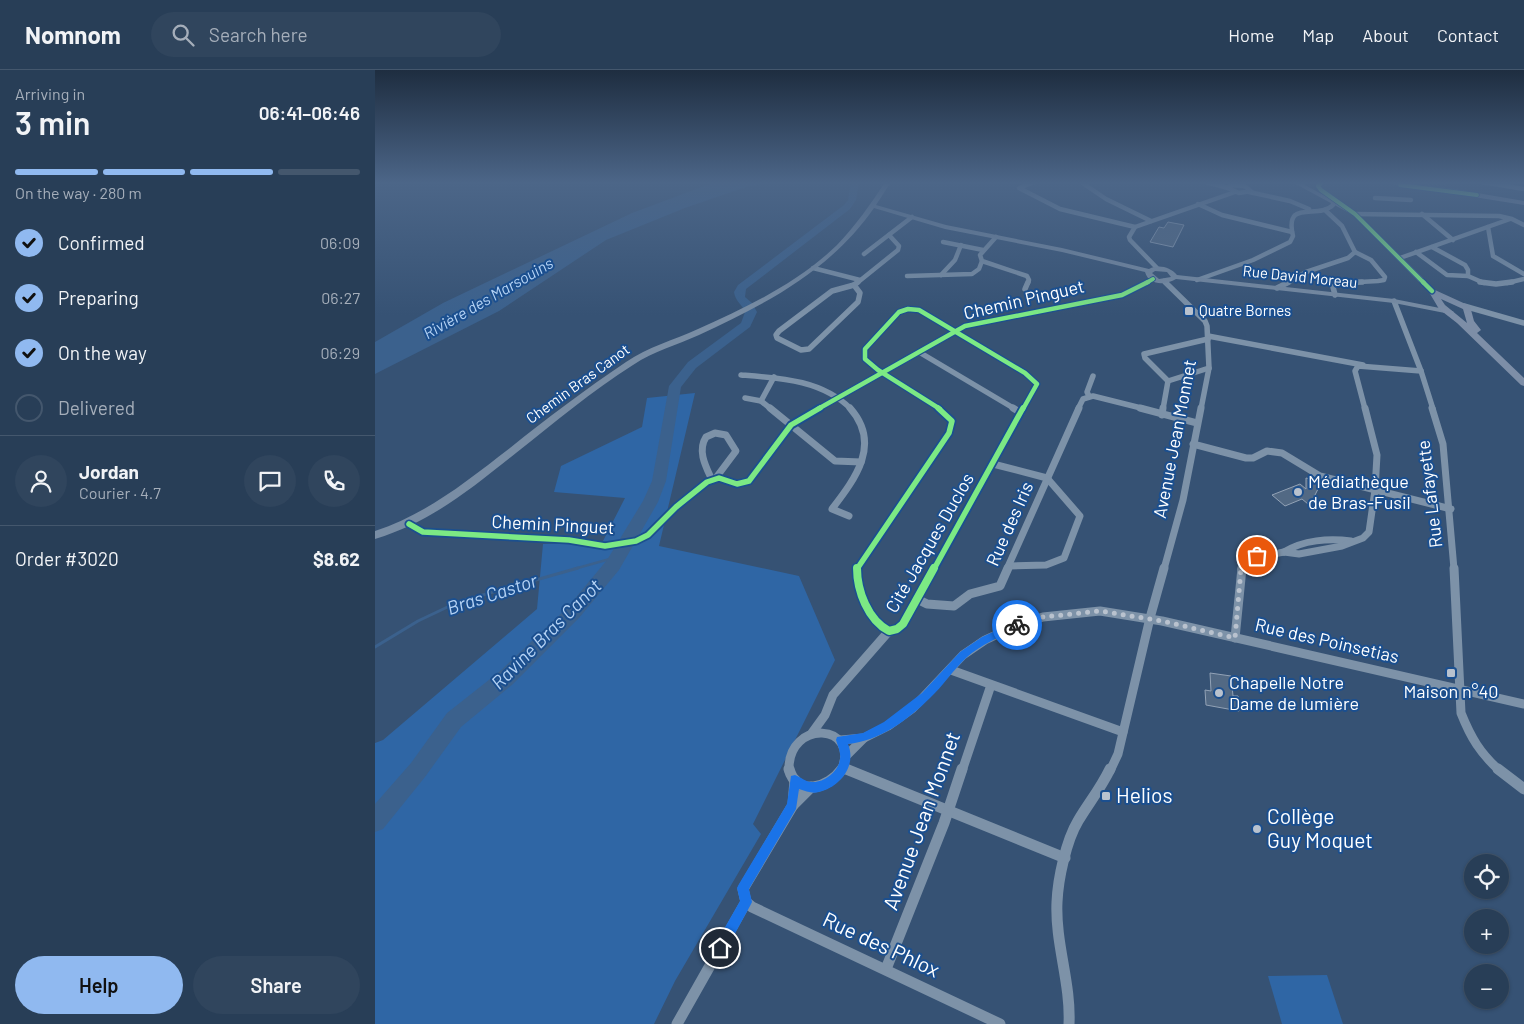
<!DOCTYPE html>
<meta charset="utf-8">
<style>
:root{--surface:#283e57;--page:#30455d;--text:#f1f3f6;--muted:#a5aeba;--line:#44576d;--accent:#90b9f0}
body{margin:0;font-family:Barlow,sans-serif;background:var(--page);color:var(--text);height:100vh;display:flex;flex-direction:column;font-size:19px;white-space:nowrap}
*{box-sizing:border-box;margin:0}
p{font-size:16px;color:var(--muted)}
.icon{flex:none;width:28px;height:28px;fill:none;stroke:currentColor;stroke-width:2;stroke-linecap:round;stroke-linejoin:round}
.map{position:relative;flex:1;overflow:hidden}
.drawer{display:flex;flex-direction:column;background:var(--surface);width:375px}
.drawer>*{flex:none}
.tools{position:absolute;left:1089px;top:784px;display:grid;gap:10px}
.tools a{display:grid;place-items:center;width:45px;height:45px;border-radius:50%;background:var(--surface);box-shadow:0 1px 4px #0004,0 0 0 1px var(--line);font-size:25px}
.pin{position:absolute;display:grid;place-items:center;width:42px;height:42px;color:#fff;margin:-21px;border:2px solid #fff;border-radius:50%;box-shadow:0 1px 5px #0007}
.courier{position:absolute;display:grid;place-items:center;width:50px;height:50px;margin:-25px;border:4px solid #1a73e8;border-radius:50%;background:#fff;color:#222;box-shadow:0 1px 6px #0007}
.head em{font-style:normal;font-weight:600}
.head div{display:flex;flex-direction:column-reverse}
.head{display:flex;align-items:center;justify-content:space-between;height:85px;padding:0 15px}
h1{font-size:32px;font-weight:600;line-height:38px}
.bar{display:grid;grid-template-columns:repeat(4,1fr);gap:8px 5px;align-content:center;height:60px;padding:0 15px}
.bar i{height:6px;border-radius:4px;background:var(--line)}
.bar .active{background:var(--accent)}
.bar p{grid-column:span 4}
.line{display:flex;align-items:center;gap:12px;padding:0 15px;border-top:1px solid var(--line)}
.line div{flex:1}
.round{display:grid;place-items:center;flex:none;width:52px;height:52px;border-radius:26px;background:var(--page)}
ol{padding:0 15px;list-style:none}
li{display:flex;align-items:center;gap:15px;height:55px}
li p{margin-inline-start:auto}
li .icon{padding:5px;border-radius:50%;background:var(--accent);color:#111;stroke-width:4}
li:last-child{color:var(--muted)}
li i{width:28px;height:28px;border:2px solid var(--line);border-radius:50%}
.primary-button{display:flex;gap:10px;margin-top:auto;padding:10px 15px}
.primary-button a{flex:1;height:58px;border-radius:30px;background:var(--accent);color:#111;font-size:20px;font-weight:600;line-height:58px;text-align:center}
.primary-button a+a{background:var(--page);color:var(--text)}
header{display:flex;align-items:center;gap:30px;box-sizing:border-box;height:70px;padding:0 25px;background:var(--surface);border-bottom:1px solid var(--line)}
header strong{font-size:24px}
nav{display:flex;gap:28px;margin-inline-start:auto;font-size:18px}
.search{width:350px;height:45px;background:var(--page);display:flex;align-items:center;gap:12px;box-sizing:border-box;padding:0 18px;border-radius:28px;color:var(--muted);font-size:19px}
main{display:flex;flex:1;min-height:0}
.map>svg:first-child{display:block}
.green{fill:#2f66a5}
.water{fill:#3b618d}
.lines{fill:none;stroke-linecap:round;stroke-linejoin:round}
.stream-far1{stroke:#3b618d;stroke-width:2.5}
.stream{stroke:#3b618d;stroke-width:3}
.river{fill:#3b618d;fill-rule:evenodd}
.building{fill:#526984;stroke:#92a2b6}
.street-far4{stroke:#7d92a8;stroke-width:4.5}
.street-far3{stroke:#7d92a8;stroke-width:5.5}
.street-far2{stroke:#7d92a8;stroke-width:7}
.street-far1{stroke:#7d92a8;stroke-width:9}
.street{stroke:#7d92a8;stroke-width:11}
.secondary{fill:#798da4;fill-rule:evenodd}
.primary{fill:#7d8ea7;fill-rule:evenodd}
.cycleway-far3-casing{stroke:#1b4f8f;stroke-width:5.5}
.cycleway-far2-casing{stroke:#1b4f8f;stroke-width:7}
.cycleway-far1-casing{stroke:#1b4f8f;stroke-width:9}
.cycleway-casing{stroke:#1b4f8f;stroke-width:11}
.cycleway-far3{stroke:#7ce984;stroke-width:4}
.cycleway-far2{stroke:#7ce984;stroke-width:4.5}
.cycleway-far1{stroke:#7ce984;stroke-width:5.5}
.cycleway{stroke:#7ce984;stroke-width:8}
.route{fill:#1a73e8}
.done{stroke:#b9c2ce;stroke-width:5;stroke-dasharray:0 9}
.poi-dot{fill:#b9c2ce;stroke:#1b4f8f;stroke-width:2}
.labels{text-anchor:middle;stroke-width:4;stroke-linejoin:round;paint-order:stroke}
.far-street-label{font-size:15px;fill:#fff;stroke:#1b4f8f}
.far-poi-label{font-size:15px;fill:#fff;stroke:#1b4f8f;text-anchor:start}
.far-water-label{font-size:16px;font-style:italic;fill:#b5d3f5;stroke:#1b4f8f}
.street-label{font-size:18px;fill:#fff;stroke:#1b4f8f}
.poi-label{font-size:18px;fill:#fff;stroke:#1b4f8f;text-anchor:start}
.water-label{font-size:19px;font-style:italic;fill:#b5d3f5;stroke:#1b4f8f}
.near-poi-label{font-size:21px;fill:#fff;stroke:#1b4f8f;text-anchor:start}
.near-street-label{font-size:21px;fill:#fff;stroke:#1b4f8f}
</style>
<header>
<strong>Nomnom</strong>
<div class="search"><svg class="icon" aria-label="search" viewBox="0 0 24 24"><circle cx="10" cy="10" r="6"/><path d="M15 15l6 6"/></svg>Search here</div>
<nav><a>Home</a><a>Map</a><a>About</a><a>Contact</a></nav>
</header>
<main>
<section class="drawer">
<div class="head"><div><h1>3 min</h1><p>Arriving in</p></div><em>06:41–06:46</em></div>
<div class="bar"><i class="active"></i><i class="active"></i><i class="active"></i><i></i><p>On the way · 280 m</p></div>
<ol>
<li><svg class="icon" aria-label="check" viewBox="0 0 24 24"><path d="M5 12l5 5 9-10"/></svg>Confirmed<p>06:09</p></li>
<li><svg class="icon" aria-label="check" viewBox="0 0 24 24"><path d="M5 12l5 5 9-10"/></svg>Preparing<p>06:27</p></li>
<li><svg class="icon" aria-label="check" viewBox="0 0 24 24"><path d="M5 12l5 5 9-10"/></svg>On the way<p>06:29</p></li>
<li><i></i>Delivered</li>
</ol>
<div class="line" style="height:90px"><a class="round"><svg class="icon" aria-label="person" viewBox="0 0 24 24"><circle cx="12" cy="8" r="4"/><path d="M4 21q1-7 8-7t8 7"/></svg></a><div><b>Jordan</b><p>Courier · 4.7</p></div><a class="round"><svg class="icon" aria-label="chat" viewBox="0 0 24 24"><path d="M4 5h16v11H9l-5 4z"/></svg></a><a class="round"><svg class="icon" aria-label="phone" viewBox="0 0 24 24"><path d="M5 4h4l2 5-3 2q2 4 5 5l2-3 5 2v4C11 20 4 13 5 4z"/></svg></a></div>
<div class="line" style="height:65px"><div>Order #3020</div><b>$8.62</b></div>
<div class="primary-button"><a>Help</a><a>Share</a></div>
</section>
<div class="map">
<svg width="1149" height="954" viewBox="0 0 1149 954">
<rect width="100%" height="100%" fill="#365274"/>
<g class="green">
<path d="M320,323L284,476L424,506L460,590L378,754L386,764L300,911L279,954H0V673L8,670L162,539L168,474L228,471L250,428L179,422L186,396L267,357L272,328Z"/>
<path d="M952,905L968,954H907L893,906Z"/>
</g>
<path class="water" d="M340,112H399L371,117L310,138L231,170L124,241L0,304V272L68,233L257,143Z"/>
<g class="lines">
<path class="stream-far1" d="M199,499L242,487"/>
<path class="stream" d="M0,577L43,551L83,532L203,498"/>
<path class="river" d="M476,112H484L481,130L475,139L371,219L370,227L377,233L382,242L375,257L321,298L306,317L291,411L283,432L244,500L204,548L138,614L86,657L50,707L8,759L0,762V734L36,693L72,643L124,602L192,538L232,490L268,431L277,411L294,316L313,292L366,253L370,242C367,234 360,231 359,222L363,215L469,135L473,130Z"/>
</g>
<g class="building">
<path d="M793,152L809,155L798,177L775,172L784,157L789,158Z"/>
<path d="M931,408L940,410L943,419L939,427L941,429L933,434L927,429L910,436L897,425L925,414L931,419Z"/>
<path d="M835,603L856,606L858,626H863L864,641L831,635L830,620L836,621Z"/>
</g>
<g class="lines">
<g class="street-far4">
<path d="M659,112L644,118L685,139L760,157"/>
<path d="M706,112L731,129L776,151"/>
<path d="M831,112L853,118"/>
<path d="M1053,112H1070"/>
<path d="M1107,112L1149,119"/>
<path d="M856,115L869,116L876,121L864,123L853,118Z"/>
<path d="M874,122L915,131L934,139"/>
<path d="M1000,128L1036,130"/>
<path d="M823,134L847,145L917,162"/>
<path d="M950,140L967,156L980,182L996,190L1010,207L1009,210L1003,211L966,213"/>
<path d="M980,144L1124,146L1137,149L1149,155"/>
<path d="M1047,144L1078,170"/>
<path d="M1113,157L1118,186L1149,204"/>
<path d="M621,167L605,185L607,191L652,206L654,210L653,213"/>
<path d="M568,172L608,180"/>
<path d="M1057,177L1090,195L1093,200V206L1109,213"/>
<path d="M1041,182L1072,205L1093,206"/>
<path d="M489,184L537,147"/>
<path d="M1025,188L1135,149"/>
<path d="M438,198L485,210"/>
<path d="M782,198L755,170L754,167L760,157L860,122"/>
<path d="M566,205L580,190L586,175"/>
<path d="M532,206L597,204L604,199L607,191"/>
<path d="M822,210L878,190L915,172L918,166C909,128 943,150 958,135V131"/>
<path d="M789,211L791,213"/>
<path d="M482,213L523,180L524,176L514,165"/>
<path d="M771,213L778,209"/>
<path d="M912,213L931,202L973,188L980,182"/>
<path d="M1132,213L1149,209"/>
</g>
<g class="street-far3">
<path d="M790,212L830,251L832,256L834,298L826,339"/>
<path d="M1105,212L1121,214L1137,212"/>
<path d="M479,215L485,223L483,232L434,279L426,280L402,268L401,265L404,261L457,221Z"/>
<path d="M479,215L483,212"/>
<path d="M902,218L914,212"/>
<path d="M650,219L653,212"/>
<path d="M960,225L958,217L964,213L987,212"/>
<path d="M1019,231L1046,301L1058,339"/>
<path d="M1089,236L1149,253"/>
<path d="M833,266L988,295"/>
<path d="M544,282L640,339"/>
<path d="M366,305C406,308 447,310 476,339"/>
<path d="M793,311L834,298"/>
<path d="M714,326L712,322L718,306"/>
<path d="M370,328L386,331L396,339"/>
<path d="M386,331L399,307"/>
<path d="M443,339L590,256L747,225L773,212"/>
<path d="M565,339L503,300L490,289V279L524,242L533,239L544,240L650,303L662,314L648,339"/>
<path d="M703,339L708,329L718,326L770,339"/>
<path d="M788,339L793,311L770,288L769,284L833,269"/>
<path d="M990,339L980,301L983,296L1046,301"/>
</g>
<g class="street-far2">
<path d="M395,338L460,391L486,392"/>
<path d="M638,338L646,343"/>
<path d="M765,338L822,353"/>
<path d="M1057,338L1068,374L1079,499"/>
<path d="M787,345L788,338"/>
<path d="M818,374L871,388H878L892,381L907,383L945,406L1076,439"/>
<path d="M618,394L672,408L705,446L689,488L671,495L634,496"/>
<path d="M337,410C331,397 322,381 331,367L340,363L351,365L361,381L340,409"/>
<path d="M474,446L457,439C480,409 507,374 475,338"/>
<path d="M34,454L48,462L194,470L230,476L261,471L273,465L301,437L332,412L344,408L362,414L374,411L416,355L445,338"/>
<path d="M909,482C928,470 954,468 976,471"/>
<path d="M482,499L574,363L577,351L563,338"/>
<path d="M559,499L648,338"/>
<path d="M632,499L704,338"/>
<path d="M789,499L808,430L826,338"/>
<path d="M866,499L874,489L909,482L924,484L967,476L988,468L994,462L1000,420L1002,385L990,338"/>
</g>
<g class="street-far1">
<path d="M482,498C482,521 493,550 514,561L522,559L528,554L559,498"/>
<path d="M1079,498L1086,643C1096,668 1105,683 1125,701"/>
<path d="M542,529L552,534L579,536L595,524L625,516L633,498"/>
<path d="M860,568L867,498"/>
<path d="M576,600L748,662"/>
<path d="M437,663L450,645L458,625L514,561"/>
<path d="M466,670L489,668"/>
<path d="M471,686L489,668L513,656L538,638L588,585L610,570L638,557L668,547L725,541L787,551L1149,634"/>
<path d="M468,698L475,701"/>
<path d="M414,701C412,648 487,653 466,701"/>
<path d="M587,701L616,615"/>
<path d="M735,701L743,684L775,548L789,498"/>
</g>
<g class="street">
<path d="M414,699C422,728 454,718 467,699"/>
<path d="M471,699L690,788"/>
<path d="M1123,699L1149,719"/>
<path d="M418,735L420,710"/>
<path d="M371,832L377,837L625,954"/>
<path d="M371,832L368,819L418,735L436,717"/>
<path d="M511,899L569,753L587,699"/>
<path d="M302,954L371,832"/>
<path d="M694,954C696,913 680,873 682,832C683,809 691,771 703,751C713,734 726,718 735,699"/>
</g>
<path class="secondary" d="M510,112H516L501,135L571,155L687,178L774,199C784,194 795,197 802,205L1019,229L1075,240L1079,242L1075,244L1019,233L801,209C791,215 774,216 770,202L687,182L570,159L499,138C455,201 391,234 324,265C302,275 279,281 258,295C217,321 179,353 141,383C94,420 58,451 0,469V461C52,444 92,411 135,378C172,348 211,319 251,292C273,277 299,270 323,259C372,237 423,213 462,175C480,156 496,134 510,112ZM780,201L792,202L796,207L784,209L777,203Z"/>
<g class="primary">
<path d="M917,112H951L948,114H928L982,143L1060,220L1095,236L1099,251L1106,260L1102,263L1149,308V316L1146,315L1082,253L1064,239L1054,222L978,145ZM1066,229L1088,239L1092,253L1070,235Z"/>
<path d="M1005,112H1020L1079,119L1149,131V135Z"/>
</g>
<g class="cycleway-far3-casing">
<g id="cycleway-far3">
<path d="M947,112L943,116L946,120L980,144L1049,213"/>
<path d="M1025,115L1102,125"/>
<path d="M771,213L778,209"/>
</g>
</g>
<g class="cycleway-far2-casing">
<g id="cycleway-far2">
<path d="M1048,212L1057,221"/>
<path d="M443,339L590,256L747,225L773,212"/>
<path d="M565,339L503,300L490,289V279L524,242L533,239L544,240L650,303L662,314L648,339"/>
</g>
</g>
<g class="cycleway-far1-casing">
<g id="cycleway-far1">
<path d="M34,454L48,462L194,470L230,476L261,471L273,465L301,437L332,412L344,408L362,414L374,411L416,355L445,338"/>
<path d="M482,499L574,363L577,351L563,338"/>
<path d="M559,499L648,338"/>
</g>
</g>
<g class="cycleway-casing">
<path id="cycleway" d="M482,498C482,521 493,550 514,561L522,559L528,554L559,498"/>
</g>
<use href="#cycleway-far3" class="cycleway-far3"/>
<use href="#cycleway-far2" class="cycleway-far2"/>
<use href="#cycleway-far1" class="cycleway-far1"/>
<use href="#cycleway" class="cycleway"/>
</g>
<linearGradient id="sky" x2="0" y2="1"><stop stop-color="#1e2d40"/><stop offset="0.46" stop-color="#4c6688"/><stop offset="1" stop-color="#4c6688" stop-opacity="0"/></linearGradient>
<rect width="1149" height="245" fill="url(#sky)"/>
<path class="route" d="M642,551L645,553V558C626,566 607,574 591,588C578,600 568,616 555,628C533,650 504,671 473,674C482,696 465,717 444,722C437,724 431,721 424,719L421,739L374,819L377,832L375,836L350,882L345,884L341,882L339,878L341,873L365,831L362,818L364,814L412,734L416,706L420,705C426,707 430,712 437,712C449,713 464,701 465,689C466,682 463,677 461,670L462,667L488,663L509,652L547,623L585,582L607,567Z"/>
<g class="lines">
<path class="done" d="M642,555L668,547L725,541L787,551L860,568L866,499L874,489L882,486"/>
</g>
<g class="poi-dot">
<rect x="809" y="236" width="10" height="10" rx="2.5"/>
<circle cx="923" cy="422" r="5"/>
<rect x="1071" y="598" width="10" height="10" rx="2.5"/>
<circle cx="844" cy="623" r="5"/>
<rect x="726" y="721" width="10" height="10" rx="2.5"/>
<circle cx="882" cy="759" r="5"/>
</g>
<g class="labels">
<g class="far-street-label">
<text transform="translate(925 207) rotate(6)" y="5">Rue David Moreau</text>
<text transform="translate(203 314) rotate(-36)" y="5">Chemin Bras Canot</text>
</g>
<g class="far-poi-label">
<text x="824" y="246">Quatre Bornes</text>
</g>
<g class="far-water-label">
<text transform="translate(113 228) rotate(-30)" y="6">Rivière des Marsouins</text>
</g>
<g class="street-label">
<text transform="translate(649 230) rotate(-13)" y="6">Chemin Pinguet</text>
<text transform="translate(800 369) rotate(-79)" y="6">Avenue Jean Monnet</text>
<text transform="translate(1055 424) rotate(-97)" y="6">Rue Lafayette</text>
<text transform="translate(635 454) rotate(-66)" y="6">Rue des Iris</text>
<text transform="translate(178 455) rotate(3)" y="6">Chemin Pinguet</text>
<text transform="translate(555 473) rotate(-60)" y="6">Cité Jacques Duclos</text>
<text transform="translate(952 571) rotate(13)" y="6">Rue des Poinsetias</text>
</g>
<g class="poi-label">
<text x="933" y="418">Médiathèque<tspan x="933" dy="21">de Bras-Fusil</tspan></text>
<text x="854" y="619">Chapelle Notre<tspan x="854" dy="21">Dame de lumière</tspan></text>
<text x="1076" y="628" text-anchor="middle">Maison n°40</text>
</g>
<g class="water-label">
<text transform="translate(117 524) rotate(-18)" y="7">Bras Castor</text>
<text transform="translate(171 564) rotate(-45)" y="7">Ravine Bras Canot</text>
</g>
<g class="near-poi-label">
<text x="741" y="733">Helios</text>
<text x="892" y="754">Collège<tspan x="892" dy="24">Guy Moquet</tspan></text>
</g>
<g class="near-street-label">
<text transform="translate(547 751) rotate(-70)" y="7">Avenue Jean Monnet</text>
<text transform="translate(506 875) rotate(25)" y="7">Rue des Phlox</text>
</g>
</g>
</svg>
<div class="tools">
<a><svg class="icon" aria-label="locate" viewBox="0 0 24 24"><circle cx="12" cy="12" r="6"/><path d="M12 2v4M12 18v4M2 12h4M18 12h4"/></svg></a>
<a>+</a>
<a>−</a>
</div>
<div class="pin" style="left:882px;top:486px;background:#ea580c"><svg class="icon" aria-label="bag" viewBox="0 0 24 24"><path d="M5 8h14l-1 12H6zM9 8a3 3 0 0 1 6 0"/></svg></div>
<div class="pin" style="left:345px;top:878px;background:#1f2937"><svg class="icon" aria-label="home" viewBox="0 0 24 24"><path d="M3 11l9-7 9 7M6 9v11h12V9"/></svg></div>
<div class="courier" style="left:642px;top:555px"><svg class="icon" aria-label="bike" viewBox="0 0 24 24"><circle cx="6" cy="16" r="4"/><circle cx="18" cy="16" r="4"/><path d="M6 16l4-8h5l3 8M10 8l3 8H6M13 5h3"/></svg></div>
</div>
</main>
